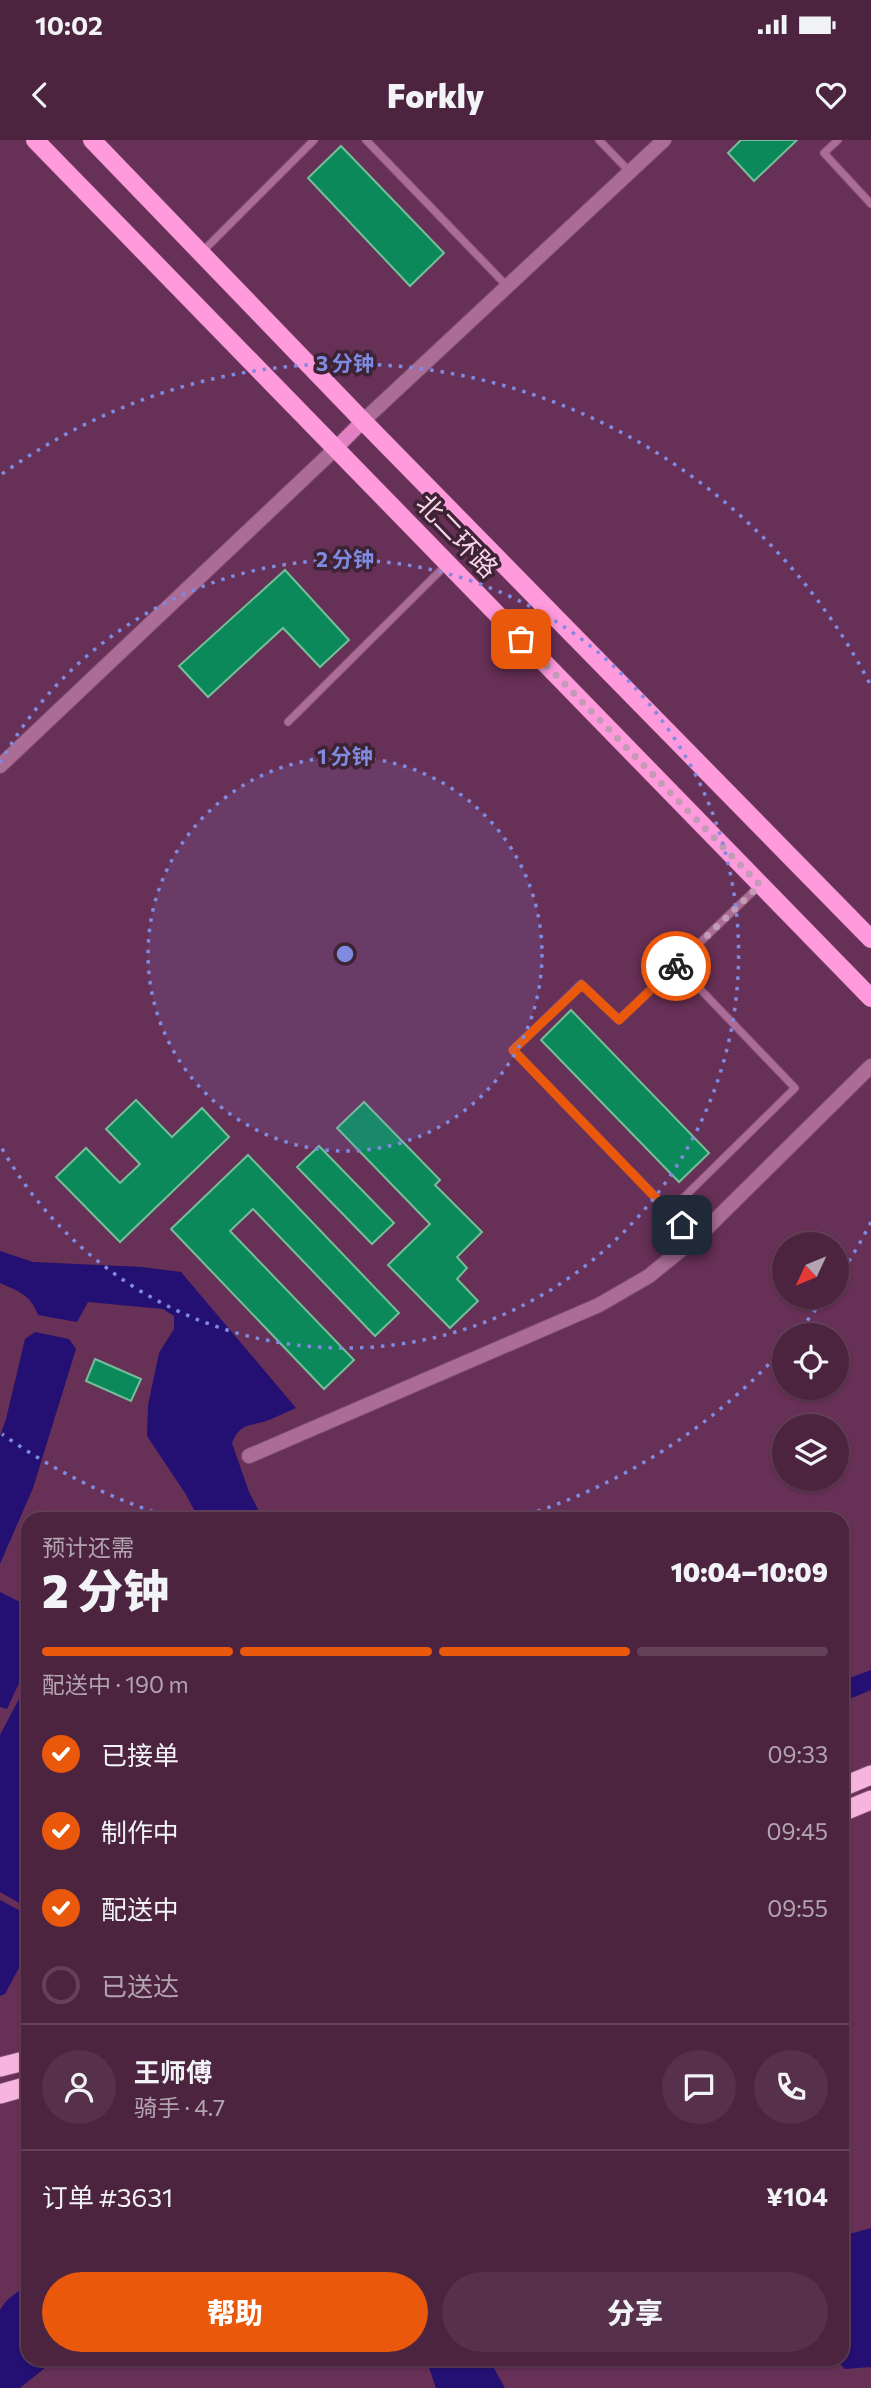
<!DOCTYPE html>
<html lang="zh">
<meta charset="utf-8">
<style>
:root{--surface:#4d2440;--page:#57304b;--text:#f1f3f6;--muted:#b3a4b1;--line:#644159;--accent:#ea580c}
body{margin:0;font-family:Commissioner,"Noto Sans SC",sans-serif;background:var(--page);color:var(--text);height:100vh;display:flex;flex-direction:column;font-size:26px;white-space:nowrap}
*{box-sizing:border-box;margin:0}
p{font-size:23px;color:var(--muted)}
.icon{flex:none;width:38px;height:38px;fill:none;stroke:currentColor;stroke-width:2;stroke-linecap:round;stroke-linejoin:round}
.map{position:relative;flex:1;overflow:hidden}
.sheet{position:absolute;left:21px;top:1372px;width:828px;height:854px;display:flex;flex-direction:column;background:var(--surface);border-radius:21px;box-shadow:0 2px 5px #0004,0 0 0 2px var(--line)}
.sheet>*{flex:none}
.needle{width:46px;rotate:226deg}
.controls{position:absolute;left:772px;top:1092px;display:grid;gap:14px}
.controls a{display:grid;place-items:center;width:77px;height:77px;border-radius:50%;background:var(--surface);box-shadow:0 2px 5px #0004,0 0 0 2px var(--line);font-size:35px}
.pin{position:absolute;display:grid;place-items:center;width:60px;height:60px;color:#fff;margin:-30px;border-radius:14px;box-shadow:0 4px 10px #0006}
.courier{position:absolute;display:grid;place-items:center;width:70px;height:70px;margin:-35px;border:5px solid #ea580c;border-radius:50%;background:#fff;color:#222;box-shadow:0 2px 9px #0007}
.headline em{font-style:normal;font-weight:800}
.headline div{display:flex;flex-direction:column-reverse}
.headline{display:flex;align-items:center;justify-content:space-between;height:119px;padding:0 21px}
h1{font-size:46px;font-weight:800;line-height:52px}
.bar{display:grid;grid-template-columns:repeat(4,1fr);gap:10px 7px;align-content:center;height:84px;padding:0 21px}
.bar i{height:9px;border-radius:5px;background:var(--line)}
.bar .selected{background:var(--accent)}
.bar p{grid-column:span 4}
.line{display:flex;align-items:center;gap:18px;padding:0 21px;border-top:2px solid var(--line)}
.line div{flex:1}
.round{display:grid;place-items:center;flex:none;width:74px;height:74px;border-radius:37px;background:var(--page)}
ol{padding:0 21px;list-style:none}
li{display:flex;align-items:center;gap:21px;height:77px}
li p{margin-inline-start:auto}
li .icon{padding:7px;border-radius:50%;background:var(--accent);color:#fff;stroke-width:4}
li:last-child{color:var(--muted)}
li i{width:38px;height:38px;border:4px solid var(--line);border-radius:50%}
.action{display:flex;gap:14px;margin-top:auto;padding:14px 21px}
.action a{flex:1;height:80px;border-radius:42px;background:var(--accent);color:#fff;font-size:28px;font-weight:800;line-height:80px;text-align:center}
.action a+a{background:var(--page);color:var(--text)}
.status{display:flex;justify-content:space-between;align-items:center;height:49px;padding:0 35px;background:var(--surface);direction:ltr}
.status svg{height:19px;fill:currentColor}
header{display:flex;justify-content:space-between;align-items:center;height:91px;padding:0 21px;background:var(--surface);font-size:32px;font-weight:800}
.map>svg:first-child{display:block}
.water{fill:#240f72}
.building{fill:#0c895b;stroke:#74bf99;stroke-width:2}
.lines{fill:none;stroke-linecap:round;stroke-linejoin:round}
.service-casing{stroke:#814e70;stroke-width:9}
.minor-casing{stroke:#814e70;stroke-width:16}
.tertiary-casing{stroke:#814e70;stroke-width:16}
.secondary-casing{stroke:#814e70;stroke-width:16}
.primary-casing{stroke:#814e70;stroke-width:19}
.trunk-casing{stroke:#814e70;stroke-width:21}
.service{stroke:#ab6d96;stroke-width:7}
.minor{stroke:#ab6d96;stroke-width:14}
.tertiary{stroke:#ab6d96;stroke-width:14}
.secondary{stroke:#e280c2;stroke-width:14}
.primary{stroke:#ff9add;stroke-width:18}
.trunk{stroke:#f6b4df;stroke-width:19}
.done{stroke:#c49bb6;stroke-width:7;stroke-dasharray:0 12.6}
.route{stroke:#ea580c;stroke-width:9}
.ring{fill:none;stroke:#7f8ae0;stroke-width:3.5;stroke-dasharray:3.5 7}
.labels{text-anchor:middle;stroke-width:7;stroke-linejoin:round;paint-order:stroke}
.street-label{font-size:26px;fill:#f6d4e9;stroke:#3d2334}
.centre{fill:#7f8ae0;stroke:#3d2334;stroke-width:3.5}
.ring-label{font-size:21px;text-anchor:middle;font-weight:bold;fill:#7f8ae0;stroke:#3d2334;stroke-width:7;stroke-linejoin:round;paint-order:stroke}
</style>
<div class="status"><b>10:02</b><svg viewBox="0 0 49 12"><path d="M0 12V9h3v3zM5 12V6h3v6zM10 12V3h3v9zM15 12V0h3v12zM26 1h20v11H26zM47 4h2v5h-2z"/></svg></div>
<header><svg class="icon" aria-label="back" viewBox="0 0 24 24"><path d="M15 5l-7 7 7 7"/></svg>Forkly<svg class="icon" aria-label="heart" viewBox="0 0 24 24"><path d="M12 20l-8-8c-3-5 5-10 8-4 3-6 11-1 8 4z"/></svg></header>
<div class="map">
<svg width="871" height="2248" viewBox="0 0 871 2248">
<rect width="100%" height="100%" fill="#673056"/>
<g class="water">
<path d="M0,1111L33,1122L142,1127L181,1132L296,1268C287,1272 278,1276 269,1280C251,1287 241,1281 232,1303L249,1352L263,1379H199L185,1353L147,1296L148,1265L159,1213L174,1189V1176L163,1169L88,1162L77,1182L38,1175C31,1155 18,1151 0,1143Z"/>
<path d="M35,1192L69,1199L76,1209L33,1348L0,1424V1296L6,1279L25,1199Z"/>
<path d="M0,1452L28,1466V1524L7,1569L0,1567Z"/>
<path d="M871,1530V1550L842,1562V1541Z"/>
<path d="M28,1542V1768L0,1752V1595Z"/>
<path d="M0,1760L28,1775V1811L5,1854L0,1856Z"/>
<path d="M871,2088V2227L845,2229L835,2219H842V2096Z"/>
<path d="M28,2147V2219H56L20,2248H0V2170C7,2158 16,2152 28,2147Z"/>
<path d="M426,2219H489L505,2248H436Z"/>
</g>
<g class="building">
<path d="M741,0H797L754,41L728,13Z"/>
<path d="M341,6L444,113L410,146L308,38Z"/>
<path d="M285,430L349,500L320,527L283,488L208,557L179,526Z"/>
<path d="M571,870L709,1013L679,1042L541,900Z"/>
<path d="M136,960L172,997L202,968L229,997L120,1102L56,1037L86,1008L120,1043L140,1024L106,989Z"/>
<path d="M364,962L440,1040L435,1045L482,1092L457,1117L467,1128L457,1139L478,1161L450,1188L388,1125L430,1084L337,988Z"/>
<path d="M319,1006L394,1083L372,1104L297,1027Z"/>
<path d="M248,1015L399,1173L375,1196L253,1069L230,1091L354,1220L324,1249L171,1089Z"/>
<path d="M95,1219L141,1239L131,1261L86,1241Z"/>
</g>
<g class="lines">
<g class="service-casing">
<g id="service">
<path d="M366,0L507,146"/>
<path d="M599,0L630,32"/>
<path d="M838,0L824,13L871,64"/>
<path d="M201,113L314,0"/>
<path d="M288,582L447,424"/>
<path d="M669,1072L795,948L677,825"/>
<path d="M695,1098L513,910L581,844L619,880L760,745"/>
</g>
</g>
<g class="minor-casing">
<path id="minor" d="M363,281L664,0"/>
</g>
<g class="tertiary-casing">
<g id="tertiary">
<path d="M0,626L335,309"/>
<path d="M249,1316L599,1165L649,1136L703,1092L871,926"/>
</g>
</g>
<g class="secondary-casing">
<path id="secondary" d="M335,309L363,281"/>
</g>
<g class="primary-casing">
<g id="primary">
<path d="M35,0L871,858"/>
<path d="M92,0L363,281L871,799"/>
</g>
</g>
<g class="trunk-casing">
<g id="trunk">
<path d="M842,1647L871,1635"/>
<path d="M842,1672L871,1660"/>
<path d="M0,1927L28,1920"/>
<path d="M0,1954L28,1946"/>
</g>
</g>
<use href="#service" class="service"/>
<use href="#minor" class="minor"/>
<use href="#tertiary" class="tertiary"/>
<use href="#secondary" class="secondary"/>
<use href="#primary" class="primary"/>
<use href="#trunk" class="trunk"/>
</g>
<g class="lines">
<path class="done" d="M521,499L760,745L676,826"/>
<path class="route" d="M676,826L619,880L582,845L513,910L682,1085"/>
</g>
<circle cx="345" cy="814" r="197" fill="#7f8ae0" fill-opacity=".12"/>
<g class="ring">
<circle cx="345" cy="814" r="197"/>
<path d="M0 623A394 394 0 1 1 0 1005"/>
<path d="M871 1082A590 590 0 0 1 837 1140M822 1161A590 590 0 0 1 797 1193M783 1209A590 590 0 0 1 517 1378M173 1378A590 590 0 0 1 2 1294M2 334A590 590 0 0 1 871 546"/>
</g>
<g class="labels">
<g class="street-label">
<text transform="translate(457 396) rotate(46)" y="9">北二环路</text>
</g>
</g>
<circle cx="345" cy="814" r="10" class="centre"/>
<g class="ring-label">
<text x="345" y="231">3 分钟</text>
<text x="345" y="427">2 分钟</text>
<text x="345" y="624">1 分钟</text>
</g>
</svg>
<div class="controls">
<a><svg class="needle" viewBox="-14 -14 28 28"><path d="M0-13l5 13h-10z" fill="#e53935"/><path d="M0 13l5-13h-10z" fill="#b3a4b1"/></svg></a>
<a><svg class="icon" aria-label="locate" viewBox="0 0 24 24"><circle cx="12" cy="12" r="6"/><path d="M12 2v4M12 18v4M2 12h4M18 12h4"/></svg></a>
<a><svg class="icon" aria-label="layers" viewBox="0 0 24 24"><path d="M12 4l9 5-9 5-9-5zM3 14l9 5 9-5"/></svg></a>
</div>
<div class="pin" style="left:521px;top:499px;background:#ea580c"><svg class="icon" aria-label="bag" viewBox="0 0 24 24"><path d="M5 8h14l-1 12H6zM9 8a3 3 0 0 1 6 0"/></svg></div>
<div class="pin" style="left:682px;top:1085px;background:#1f2937"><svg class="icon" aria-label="home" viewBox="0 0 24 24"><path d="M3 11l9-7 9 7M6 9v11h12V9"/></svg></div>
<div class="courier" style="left:676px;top:826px"><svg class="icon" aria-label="bike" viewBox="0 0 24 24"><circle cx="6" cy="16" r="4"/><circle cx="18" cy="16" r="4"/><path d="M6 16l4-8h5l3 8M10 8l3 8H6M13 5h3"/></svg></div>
<section class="sheet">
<div class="headline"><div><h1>2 分钟</h1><p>预计还需</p></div><em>10:04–10:09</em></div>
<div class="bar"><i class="selected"></i><i class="selected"></i><i class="selected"></i><i></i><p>配送中 · 190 m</p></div>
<ol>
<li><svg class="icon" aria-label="check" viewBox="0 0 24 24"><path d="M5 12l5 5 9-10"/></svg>已接单<p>09:33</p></li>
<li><svg class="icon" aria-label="check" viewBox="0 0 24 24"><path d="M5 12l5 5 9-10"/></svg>制作中<p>09:45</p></li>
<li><svg class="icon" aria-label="check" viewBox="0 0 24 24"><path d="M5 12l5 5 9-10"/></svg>配送中<p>09:55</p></li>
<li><i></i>已送达</li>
</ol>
<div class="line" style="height:126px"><a class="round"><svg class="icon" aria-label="person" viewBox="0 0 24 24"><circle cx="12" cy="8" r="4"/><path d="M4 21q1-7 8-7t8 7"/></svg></a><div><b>王师傅</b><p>骑手 · 4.7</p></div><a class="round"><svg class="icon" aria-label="chat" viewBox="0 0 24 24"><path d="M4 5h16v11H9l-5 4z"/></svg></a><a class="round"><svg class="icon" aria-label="phone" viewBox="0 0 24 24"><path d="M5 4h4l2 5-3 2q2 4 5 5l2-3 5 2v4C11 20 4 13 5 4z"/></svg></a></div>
<div class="line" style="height:91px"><div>订单 #3631</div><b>¥104</b></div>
<div class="action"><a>帮助</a><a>分享</a></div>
</section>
</div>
